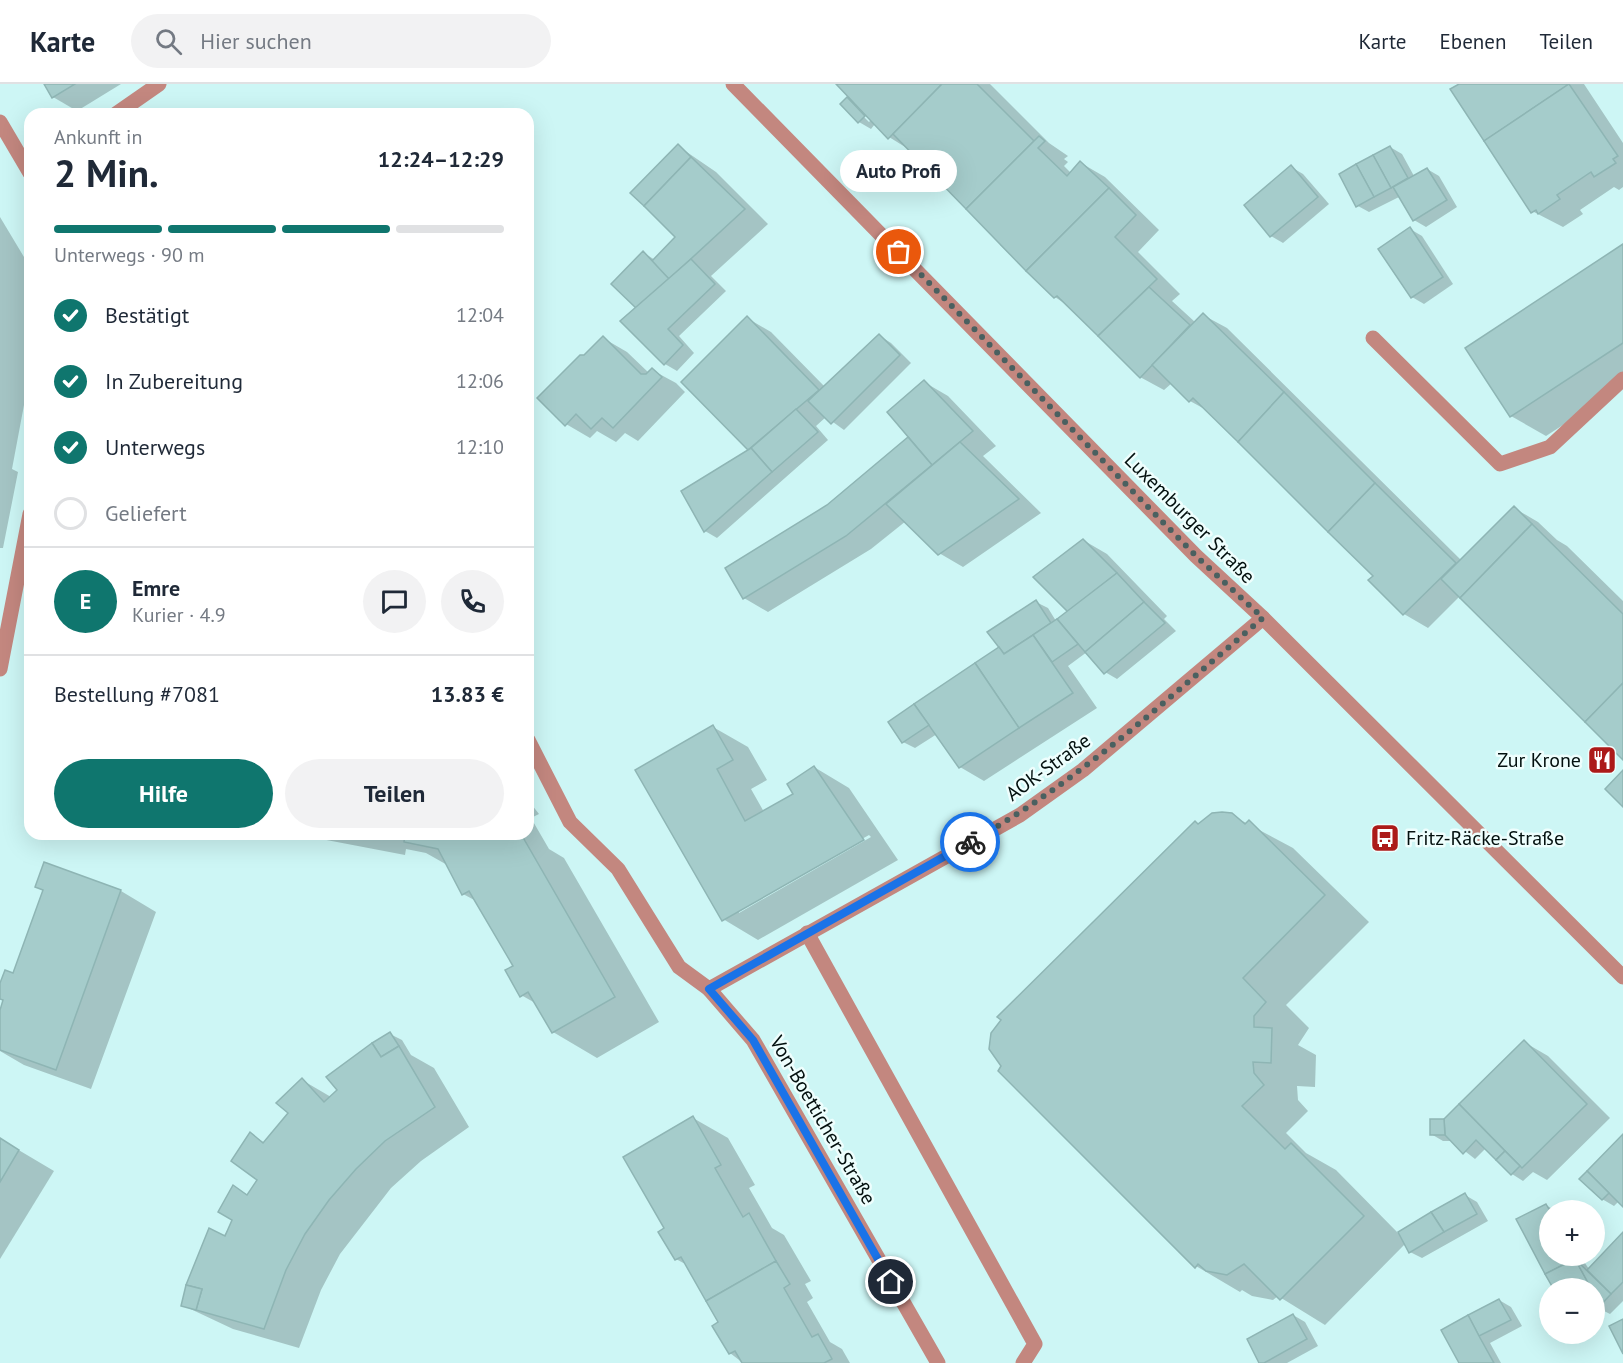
<!DOCTYPE html>
<html lang="de">
<meta charset="utf-8">
<style>
:root{--surface:#fff;--page:#f2f2f3;--text:#1f2937;--muted:#747a83;--line:#e0e1e3;--accent:#0f766e}
body{margin:0;font-family:"PT Sans",sans-serif;background:var(--page);color:var(--text);height:100vh;display:flex;flex-direction:column;font-size:22px;white-space:nowrap}
*{box-sizing:border-box;margin:0}
p{font-size:20px;color:var(--muted)}
.icon{flex:none;width:33px;height:33px;fill:none;stroke:currentColor;stroke-width:2;stroke-linecap:round;stroke-linejoin:round}
.map{position:relative;flex:1;overflow:hidden}
.details{position:absolute;left:24px;top:24px;width:510px;height:732px;display:flex;flex-direction:column;background:var(--surface);border-radius:18px;box-shadow:0 6px 24px #0002}
.details>*{flex:none}
.controls{position:absolute;left:1539px;top:1116px;display:grid;gap:12px}
.controls a{display:grid;place-items:center;width:66px;height:66px;border-radius:50%;background:var(--surface);box-shadow:0 6px 24px #0002;font-size:30px}
.pin{position:absolute;display:grid;place-items:center;width:51px;height:51px;color:#fff;margin:-26px;border:3px solid #fff;border-radius:50%;box-shadow:0 2px 6px #0007}
.courier{position:absolute;display:grid;place-items:center;width:60px;height:60px;margin:-30px;border:4px solid #1a73e8;border-radius:50%;background:#fff;color:#222;box-shadow:0 2px 8px #0007}
.bubble{position:absolute;height:42px;border-radius:21px;background:var(--surface);box-shadow:0 6px 24px #0002;font-size:20px;font-weight:700;line-height:42px;text-align:center}
.head em{font-style:normal;font-weight:700}
.head div{display:flex;flex-direction:column-reverse}
.head{display:flex;align-items:center;justify-content:space-between;height:102px;padding:0 30px}
h1{font-size:39px;font-weight:700;line-height:45px}
.bar{display:grid;grid-template-columns:repeat(4,1fr);gap:9px 6px;align-content:center;height:72px;padding:0 30px}
.bar i{height:8px;border-radius:4px;background:var(--line)}
.bar .current{background:var(--accent)}
.bar p{grid-column:span 4}
.line{display:flex;align-items:center;gap:15px;padding:0 30px;border-top:2px solid var(--line)}
.line div{flex:1}
.round{display:grid;place-items:center;flex:none;width:63px;height:63px;border-radius:32px;background:var(--page)}
ol{padding:0 30px;list-style:none}
li{display:flex;align-items:center;gap:18px;height:66px}
li p{margin-inline-start:auto}
li .icon{padding:6px;border-radius:50%;background:var(--accent);color:#fff;stroke-width:4}
li:last-child{color:var(--muted)}
li i{width:33px;height:33px;border:3px solid var(--line);border-radius:50%}
.cta{display:flex;gap:12px;margin-top:auto;padding:12px 30px}
.cta a{flex:1;height:69px;border-radius:36px;background:var(--accent);color:#fff;font-size:24px;font-weight:700;line-height:69px;text-align:center}
.cta a+a{background:var(--page);color:var(--text)}
header{display:flex;align-items:center;gap:36px;box-sizing:border-box;height:84px;padding:0 30px;background:var(--surface);border-bottom:2px solid var(--line)}
header strong{font-size:28px}
nav{display:flex;gap:33px;margin-inline-start:auto;font-size:21px}
.search{width:420px;height:54px;background:var(--page);display:flex;align-items:center;gap:15px;box-sizing:border-box;padding:0 21px;border-radius:33px;color:var(--muted);font-size:22px}
.map>svg:first-child{display:block}
.shadow{fill:#0003;fill-rule:evenodd}
.building{fill:#a5cccb;stroke:#8eb5b4;stroke-width:1.5}
.lines{fill:none;stroke-linecap:round;stroke-linejoin:round}
.service{stroke:#c3877f;stroke-width:15}
.minor{stroke:#c3877f;stroke-width:15}
.tertiary{stroke:#c3877f;stroke-width:15}
.done{stroke:#4a6060;stroke-width:6;stroke-dasharray:0 10.8}
.route{stroke:#1a73e8;stroke-width:8}
.labels{text-anchor:middle;stroke-width:5;stroke-linejoin:round;paint-order:stroke}
.street-label{font-size:20px;fill:#03100f;stroke:#eefefd}
.poi-label{font-size:20px;fill:#03100f;stroke:#eefefd;text-anchor:end}
</style>
<header>
<strong>Karte</strong>
<div class="search"><svg class="icon" aria-label="search" viewBox="0 0 24 24"><circle cx="10" cy="10" r="6"/><path d="M15 15l6 6"/></svg>Hier suchen</div>
<nav><a>Karte</a><a>Ebenen</a><a>Teilen</a></nav>
</header>
<div class="map">
<svg width="1623" height="1279" viewBox="0 0 1623 1279">
<rect width="100%" height="100%" fill="#cdf6f5"/>
<g class="shadow">
<path d="M45,0H121L77,27L53,13Z"/>
<path d="M838,0H990L1049,59L1068,72L1064,75L1068,78L1064,82L1071,89L1081,79L1105,93L1159,146L1138,168L1180,210L1172,217L1195,238L1203,231L1227,244L1461,476L1514,424L1538,438L1557,456L1567,462L1623,517V673L1460,512L1428,544L1404,530L1370,496L1375,492L1210,328L1190,317L1172,299L1164,306L1140,293L1067,221L1055,213L1000,161L1003,158L910,66L889,53L875,40L871,45L859,38L842,20L849,13ZM857,22L871,36L869,38L855,24Z"/>
<path d="M1462,0H1584L1623,59V103L1619,106L1614,103L1580,126L1583,130L1563,143L1532,127Z"/>
<path d="M678,62L716,88L768,140L711,192L726,207L679,252L694,269L677,287L665,280L639,225L644,169L655,176L677,153Z"/>
<path d="M1390,63L1402,70L1414,92L1427,85L1439,92L1457,123L1426,143L1414,136L1399,113L1369,128L1358,122Z"/>
<path d="M1291,83L1303,90L1329,120L1283,159L1271,152L1246,122Z"/>
<path d="M0,133L30,183V289L12,385L18,388L3,464H0Z"/>
<path d="M1410,145L1422,152L1453,200L1424,220L1412,213Z"/>
<path d="M1623,162V302L1546,352L1511,332Z"/>
<path d="M747,234L771,248L825,303L880,252L891,259L911,279L844,346L826,333L816,342L828,356L717,454L705,447L683,408L751,366L749,365Z"/>
<path d="M603,254L627,268L649,289L652,286L676,299L685,308L638,357L625,349L616,358L597,347L590,354L566,340L585,273Z"/>
<path d="M924,298L948,312L996,362L983,372L1041,429L963,483L939,469L906,437L871,465L768,528L744,514L828,422L910,353Z"/>
<path d="M1083,456L1107,470L1167,532L1164,535L1176,547L1117,595L1105,588L1087,568L1068,582L1097,624L984,697L960,683L937,650L915,664L903,658L1001,564L1036,518L1048,524L1056,537L1070,528Z"/>
<path d="M713,643L748,663L767,696L751,705L764,728L795,711L814,683L849,704L898,776L758,856L723,835ZM869,751L871,753L739,829V825Z"/>
<path d="M528,716L539,730L531,734L549,765L564,774L659,938L597,974L553,948L537,920L521,911L515,883L478,818L463,810L449,782L426,769L406,765L405,771L295,750H528Z"/>
<path d="M1231,731L1293,764L1369,838L1286,921L1309,944L1298,961L1316,971L1315,1003L1297,1002L1298,1016L1308,1027L1286,1049L1306,1069L1336,1086L1398,1149L1465,1111L1477,1118L1488,1137L1422,1174L1410,1168L1406,1159L1325,1241L1278,1212L1273,1216L1252,1212L1242,1206L1240,1208L1196,1182L1200,741Z"/>
<path d="M44,780L121,807L156,828L91,1005L24,981L0,967V930L5,917L0,915V903L14,891L44,807Z"/>
<path d="M390,950L402,956L411,971L434,984L469,1043L421,1077L391,1104L340,1170L321,1206L299,1264L233,1245L182,1221L234,1135V1103L248,1111L259,1096L251,1050L265,1059L290,1029L302,996L331,1013Z"/>
<path d="M1524,958L1548,972L1610,1034L1547,1096L1533,1088L1523,1097L1512,1090L1486,1064L1475,1075L1452,1057H1443L1431,1050Z"/>
<path d="M693,1034L728,1054L755,1101L749,1104L772,1144L784,1151L811,1197L805,1200L813,1214L807,1218L830,1258L842,1265L850,1279H743L730,1269L721,1239L687,1181L676,1175L666,1145Z"/>
<path d="M1623,1053V1121L1619,1117L1614,1122L1602,1115Z"/>
<path d="M0,1055L54,1087L0,1175Z"/>
<path d="M1546,1121L1554,1126H1550V1172H1580L1589,1185L1623,1150V1217L1610,1230L1602,1226L1594,1231V1204H1555L1518,1136Z"/>
<path d="M1499,1216L1511,1223L1522,1242L1490,1259L1501,1279H1461Z"/>
<path d="M1293,1231L1305,1238L1318,1262L1287,1279H1261Z"/>
</g>
<g class="building">
<path d="M44,0H75L52,14Z"/>
<path d="M836,0H942L888,55Z"/>
<path d="M942,0H977L1034,57L966,125L893,50Z"/>
<path d="M1459,0H1569L1484,57L1450,5Z"/>
<path d="M1569,0L1618,72L1613,75L1616,79L1594,93L1591,88L1557,111L1560,115L1538,130L1536,126L1531,129L1484,57Z"/>
<path d="M847,13L865,32L858,39L840,20Z"/>
<path d="M1039,52L1045,57L1038,64L1067,92L1080,77L1109,104L1026,187L966,125Z"/>
<path d="M678,60L691,73L644,122L630,109Z"/>
<path d="M1390,62L1408,94L1391,104L1373,71Z"/>
<path d="M1373,71L1391,104L1374,113L1356,80Z"/>
<path d="M691,73L745,125L669,195L651,178L675,153L644,122Z"/>
<path d="M1356,80L1374,113L1356,123L1339,90Z"/>
<path d="M1291,81L1318,113L1270,153L1244,121Z"/>
<path d="M1427,84L1447,116L1413,137L1393,103Z"/>
<path d="M1109,104L1136,131L1115,153L1157,195L1098,252L1057,212L1054,214L1026,187Z"/>
<path d="M1410,143L1443,193L1411,214L1378,165Z"/>
<path d="M1623,160V259L1510,333L1465,264Z"/>
<path d="M643,167L669,195L637,225L611,200Z"/>
<path d="M691,175L715,200L668,245L683,261L664,281L620,237Z"/>
<path d="M1149,203L1190,241L1140,294L1098,252Z"/>
<path d="M1203,229L1284,308L1238,358L1193,314L1189,318L1152,281Z"/>
<path d="M747,232L819,306L748,366L681,298Z"/>
<path d="M879,250L900,271L831,340L808,317Z"/>
<path d="M603,252L641,290H646L652,284L662,293L613,344L602,334L591,345L576,330L565,342L537,314L580,271H584Z"/>
<path d="M924,296L973,347L932,381L887,328Z"/>
<path d="M1284,308L1375,399L1328,448L1238,358Z"/>
<path d="M796,325L818,348L772,388L751,364Z"/>
<path d="M908,353L932,381L846,452L743,515L725,484L827,421Z"/>
<path d="M960,358L1019,415L938,471L886,420Z"/>
<path d="M751,364L772,388L704,448L681,407Z"/>
<path d="M1375,399L1456,479L1403,531L1368,496L1373,492L1328,448Z"/>
<path d="M1514,422L1532,440L1460,514L1441,495Z"/>
<path d="M1532,440L1623,530V599L1585,638L1460,514Z"/>
<path d="M1083,455L1117,489L1068,528L1033,493Z"/>
<path d="M1117,489L1144,518L1085,568L1057,535Z"/>
<path d="M1036,516L1051,539L1004,570L987,548Z"/>
<path d="M1144,518L1165,539L1104,590L1085,568Z"/>
<path d="M1057,535L1078,560L1052,578L1033,551Z"/>
<path d="M1033,551L1073,609L1019,644L975,579L999,563L1004,570Z"/>
<path d="M975,579L1019,644L959,684L914,620Z"/>
<path d="M1623,599V676L1585,638Z"/>
<path d="M914,620L929,641L902,659L888,638Z"/>
<path d="M713,641L733,676L717,685L745,737L793,710L787,700L814,682L864,756L722,837L635,686Z"/>
<path d="M1623,686V723L1605,705Z"/>
<path d="M1222,728L1232,729L1245,740L1249,736L1325,811L1243,894L1266,918L1254,932V943L1272,944L1271,979L1253,978L1254,989L1264,1001L1242,1022L1285,1065L1291,1059L1364,1132L1280,1216L1244,1180L1227,1191L1206,1187L1198,1180L1195,1184L998,987L1001,982L989,965L991,949L1001,936L997,933L1195,737L1198,740L1212,729Z"/>
<path d="M405,750H521L615,913L552,949L528,908L520,913L505,886L513,882L469,807L462,811L438,765L404,758Z"/>
<path d="M44,778L121,806L56,986L0,966V926L3,916L0,915V899L5,886L13,889L43,806L35,803Z"/>
<path d="M390,948L399,962L381,973L372,959Z"/>
<path d="M1524,956L1587,1020L1522,1084L1459,1020Z"/>
<path d="M372,959L381,973L399,962L435,1023L385,1057L356,1085L329,1116L305,1150L286,1186L264,1245L196,1226L202,1205L186,1201L209,1144L225,1152L232,1136L218,1128L233,1101L247,1111L257,1096L231,1077L250,1048L263,1059L288,1029L276,1019L302,994L324,1018L337,1006L326,993Z"/>
<path d="M1459,1020L1505,1067L1496,1076L1476,1056L1463,1070L1445,1051L1444,1035Z"/>
<path d="M693,1032L721,1081L715,1084L743,1133L749,1129L776,1177L706,1217L681,1173L675,1176L658,1148L664,1144L623,1073Z"/>
<path d="M1430,1035H1444L1445,1051H1430Z"/>
<path d="M1623,1050V1123L1587,1087Z"/>
<path d="M0,1054L19,1066L0,1098Z"/>
<path d="M1505,1067L1520,1082L1511,1091L1496,1076Z"/>
<path d="M1587,1087L1609,1109L1602,1116L1579,1095Z"/>
<path d="M1465,1109L1477,1130L1444,1148L1431,1128Z"/>
<path d="M1546,1120L1550,1127V1172H1573L1575,1175L1545,1190L1516,1135Z"/>
<path d="M1431,1128L1444,1148L1409,1169L1398,1148Z"/>
<path d="M1623,1148V1198L1611,1210L1587,1186Z"/>
<path d="M1575,1175L1591,1204H1553L1545,1190Z"/>
<path d="M1575,1175L1611,1210L1597,1225L1594,1204H1591Z"/>
<path d="M776,1177L790,1200L784,1204L812,1253L818,1250L832,1275L824,1279H742L735,1267L729,1270L712,1242L718,1238L706,1217Z"/>
<path d="M186,1201L202,1205L196,1226L181,1222Z"/>
<path d="M1499,1215L1511,1236L1479,1252L1468,1231Z"/>
<path d="M1293,1230L1307,1255L1264,1279H1259L1247,1255Z"/>
<path d="M1468,1231L1479,1252L1494,1279H1459L1441,1246Z"/>
<path d="M1623,1235V1270L1609,1242Z"/>
</g>
<g class="lines">
<g class="service">
<path d="M116,30L159,0"/>
<path d="M1373,254L1500,380L1550,363L1623,295"/>
<path d="M807,849L1035,1260L1023,1279"/>
</g>
<g class="minor">
<path d="M0,38L30,89"/>
<path d="M0,585L30,430"/>
<path d="M528,656L570,738L618,785L679,883L709,905L753,956L938,1279"/>
<path d="M709,905L1020,731L1083,686L1263,534"/>
</g>
<path class="tertiary" d="M733,0L1196,472L1263,534L1623,893"/>
</g>
<g class="lines">
<path class="done" d="M899,168L1196,472L1263,534C1168,614 1079,698 970,758"/>
<path class="route" d="M891,1198L753,956L709,905L970,758"/>
</g>
<defs>
<g id="restaurant-square" transform="scale(1.5)"><rect x="-9" y="-9" width="18" height="18" rx="4" fill="#ac1a19" stroke="#eefefd"/><path d="M-5-6h1v4h1v-4h1v4h1v-4h1v5L-1.5 .5V6h-2V.5L-5-1ZM5-6V6H3V1.5H1.5Q1.5-4 5-6Z" fill="#fff"/></g>
<g id="bus-square" transform="scale(1.5)"><rect x="-9" y="-9" width="18" height="18" rx="4" fill="#ac1a19" stroke="#eefefd"/><path d="M-5-6H5V4H4V6H2V4H-2V6H-4V4H-5ZM-3.5-4V0h7V-4ZM-3.5 1.2v1.5H-2V1.2ZM2 1.2v1.5H3.5V1.2Z" fill="#fff"/></g>
</defs>
<g fill-rule="evenodd">
<use href="#restaurant-square" x="1602" y="676"/>
<use href="#bus-square" x="1385" y="754"/>
</g>
<g class="labels">
<g class="street-label">
<text transform="translate(1190 434) rotate(45)" y="7">Luxemburger Straße</text>
<text transform="translate(1048 683) rotate(-36)" y="7">AOK-Straße</text>
<text transform="translate(823 1036) rotate(60)" y="7">Von-Boetticher-Straße</text>
</g>
<g class="poi-label">
<text x="1581" y="683">Zur Krone</text>
<text x="1406" y="761" text-anchor="start">Fritz-Räcke-Straße</text>
</g>
</g>
</svg>
<div class="controls">
<a>+</a>
<a>−</a>
</div>
<div class="pin" style="left:899px;top:168px;background:#ea580c"><svg class="icon" aria-label="bag" viewBox="0 0 24 24"><path d="M5 8h14l-1 12H6zM9 8a3 3 0 0 1 6 0"/></svg></div>
<div class="pin" style="left:891px;top:1198px;background:#1f2937"><svg class="icon" aria-label="home" viewBox="0 0 24 24"><path d="M3 11l9-7 9 7M6 9v11h12V9"/></svg></div>
<div class="courier" style="left:970px;top:758px"><svg class="icon" aria-label="bike" viewBox="0 0 24 24"><circle cx="6" cy="16" r="4"/><circle cx="18" cy="16" r="4"/><path d="M6 16l4-8h5l3 8M10 8l3 8H6M13 5h3"/></svg></div>
<div class="bubble" style="left:840px;top:66px;width:117px">Auto Profi</div>
<section class="details">
<div class="head"><div><h1>2 Min.</h1><p>Ankunft in</p></div><em>12:24–12:29</em></div>
<div class="bar"><i class="current"></i><i class="current"></i><i class="current"></i><i></i><p>Unterwegs · 90 m</p></div>
<ol>
<li><svg class="icon" aria-label="check" viewBox="0 0 24 24"><path d="M5 12l5 5 9-10"/></svg>Bestätigt<p>12:04</p></li>
<li><svg class="icon" aria-label="check" viewBox="0 0 24 24"><path d="M5 12l5 5 9-10"/></svg>In Zubereitung<p>12:06</p></li>
<li><svg class="icon" aria-label="check" viewBox="0 0 24 24"><path d="M5 12l5 5 9-10"/></svg>Unterwegs<p>12:10</p></li>
<li><i></i>Geliefert</li>
</ol>
<div class="line" style="height:108px"><b class="round" style="background:var(--accent);color:#fff">E</b><div><b>Emre</b><p>Kurier · 4.9</p></div><a class="round"><svg class="icon" aria-label="chat" viewBox="0 0 24 24"><path d="M4 5h16v11H9l-5 4z"/></svg></a><a class="round"><svg class="icon" aria-label="phone" viewBox="0 0 24 24"><path d="M5 4h4l2 5-3 2q2 4 5 5l2-3 5 2v4C11 20 4 13 5 4z"/></svg></a></div>
<div class="line" style="height:78px"><div>Bestellung #7081</div><b>13.83 €</b></div>
<div class="cta"><a>Hilfe</a><a>Teilen</a></div>
</section>
</div>
